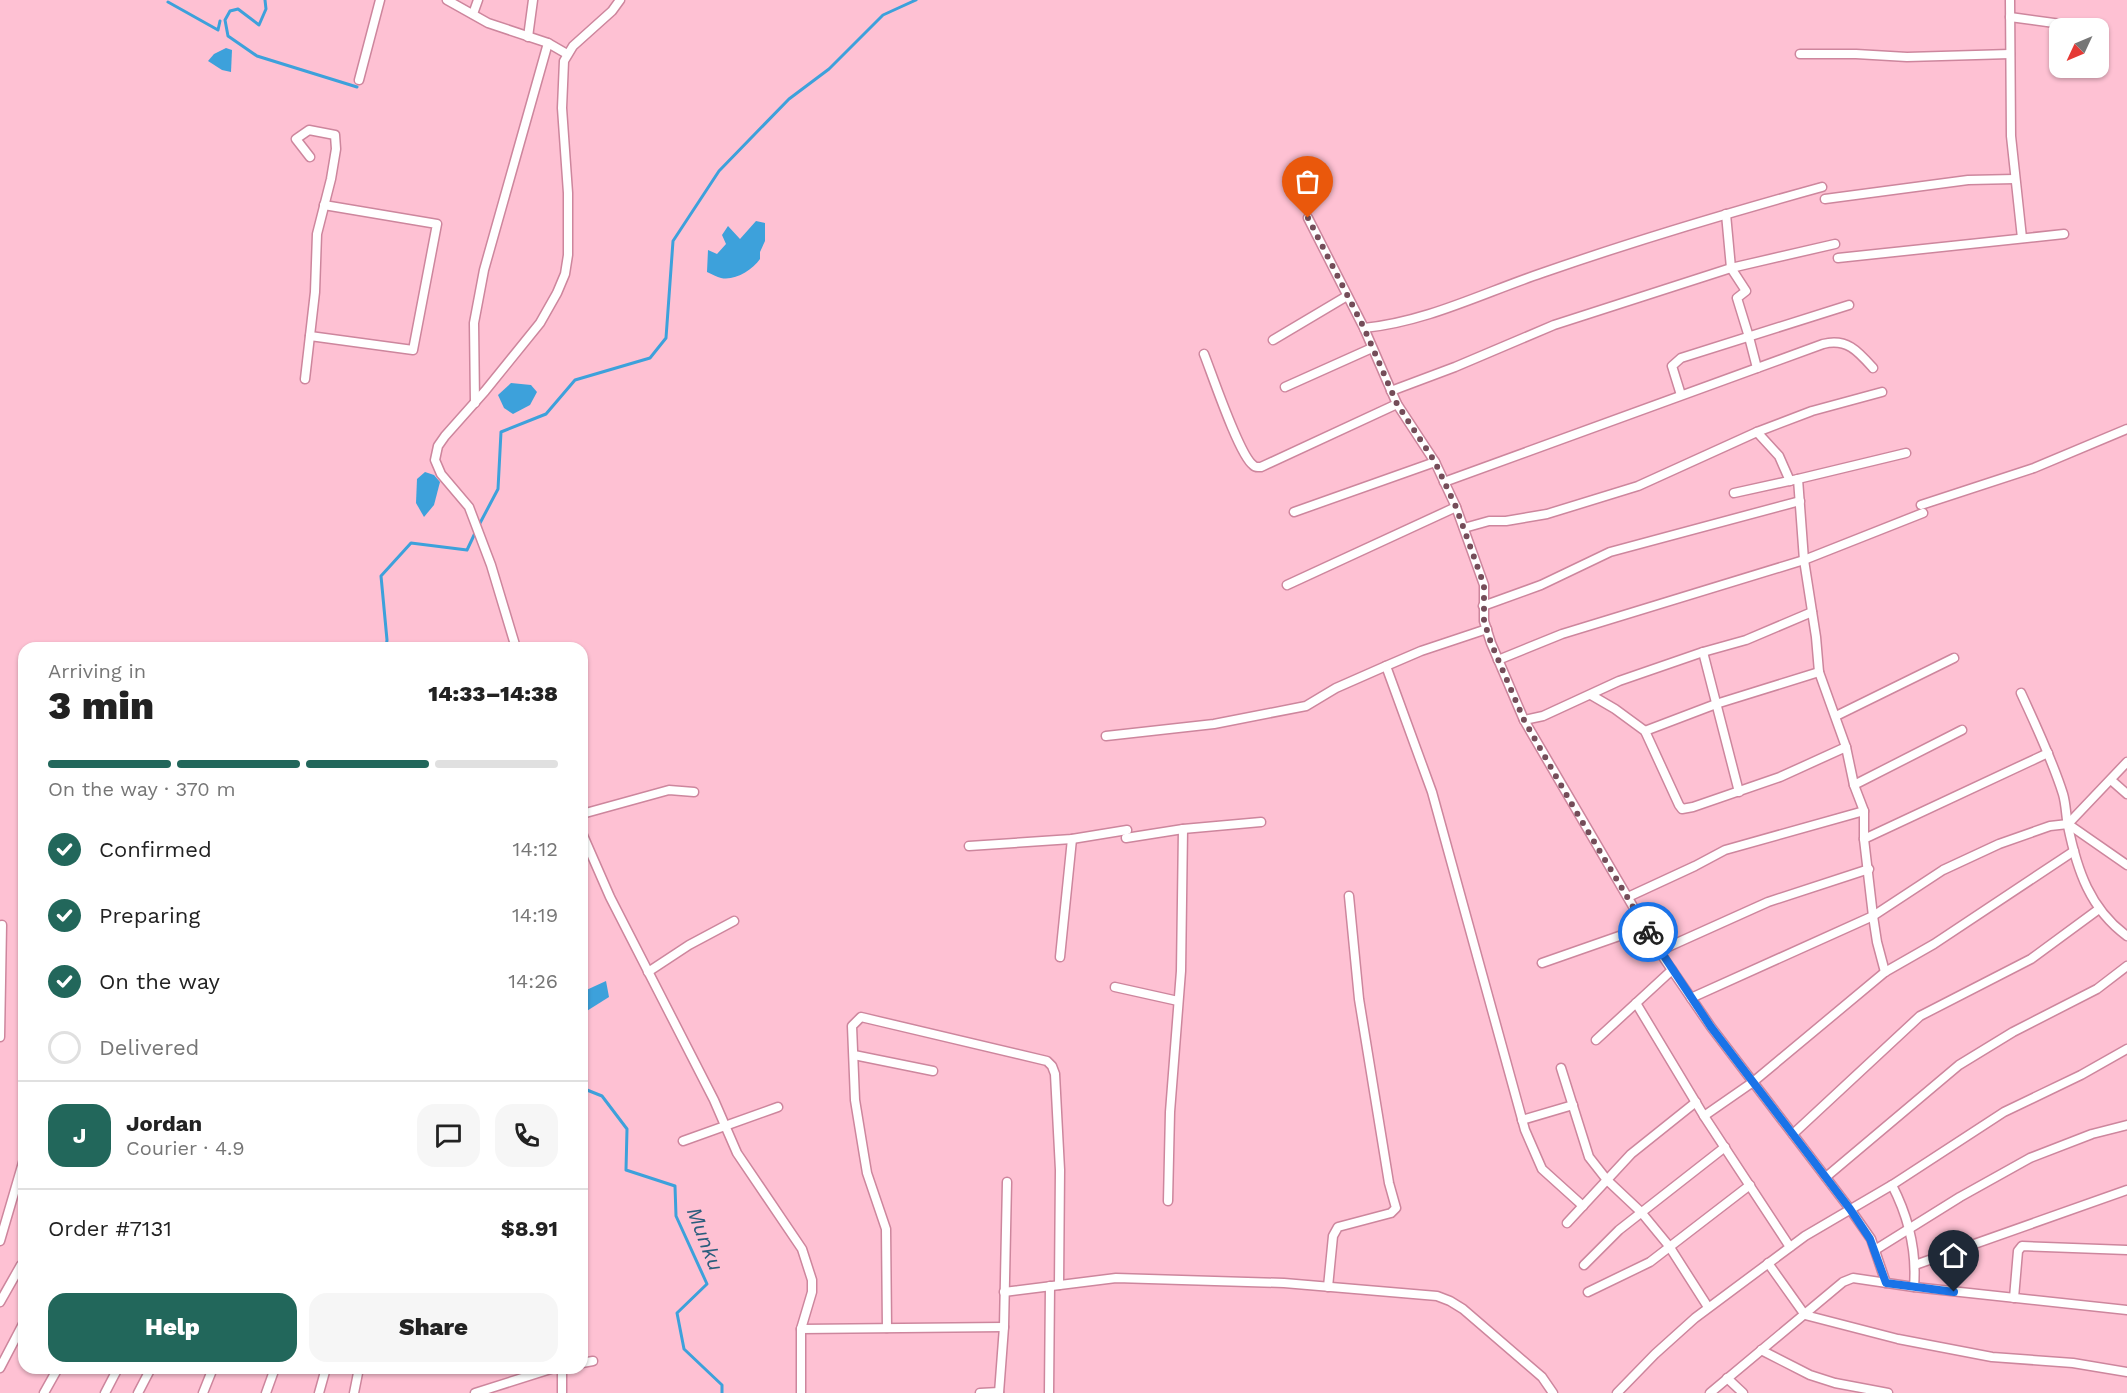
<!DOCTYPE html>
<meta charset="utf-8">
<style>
:root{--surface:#fff;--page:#f6f6f6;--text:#222;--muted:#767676;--line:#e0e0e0;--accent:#22675b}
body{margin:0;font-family:"Work Sans",sans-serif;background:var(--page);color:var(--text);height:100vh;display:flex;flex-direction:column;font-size:22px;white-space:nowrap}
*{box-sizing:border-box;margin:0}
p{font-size:20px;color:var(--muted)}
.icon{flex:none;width:33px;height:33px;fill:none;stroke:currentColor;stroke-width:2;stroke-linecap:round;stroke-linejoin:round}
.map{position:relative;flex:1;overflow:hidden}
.panel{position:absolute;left:18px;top:642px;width:570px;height:732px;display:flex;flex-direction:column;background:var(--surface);border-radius:18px;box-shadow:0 2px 4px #0004}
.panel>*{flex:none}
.needle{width:39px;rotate:226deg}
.tools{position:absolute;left:2049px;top:18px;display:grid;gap:12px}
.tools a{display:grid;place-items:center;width:60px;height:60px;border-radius:12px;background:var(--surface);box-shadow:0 2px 4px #0004;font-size:30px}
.pin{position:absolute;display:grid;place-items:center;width:51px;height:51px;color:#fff;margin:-62px -26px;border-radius:50% 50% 50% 0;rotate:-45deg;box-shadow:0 0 6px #0007}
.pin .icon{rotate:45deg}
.courier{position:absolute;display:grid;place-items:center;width:60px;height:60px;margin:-30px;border:4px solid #1a73e8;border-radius:50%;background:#fff;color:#222;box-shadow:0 2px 8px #0007}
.headline em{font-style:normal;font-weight:800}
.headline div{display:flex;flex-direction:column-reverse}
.headline{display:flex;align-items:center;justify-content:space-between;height:102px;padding:0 30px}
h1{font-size:39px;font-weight:800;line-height:45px}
.bar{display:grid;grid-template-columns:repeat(4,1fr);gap:9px 6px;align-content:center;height:72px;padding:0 30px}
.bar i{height:8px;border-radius:4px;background:var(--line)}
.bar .selected{background:var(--accent)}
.bar p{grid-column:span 4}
.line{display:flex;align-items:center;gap:15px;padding:0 30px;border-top:2px solid var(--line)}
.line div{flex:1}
.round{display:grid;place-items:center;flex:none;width:63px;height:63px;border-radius:18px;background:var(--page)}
ol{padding:0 30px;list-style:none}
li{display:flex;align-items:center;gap:18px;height:66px}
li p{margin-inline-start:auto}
li .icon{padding:6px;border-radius:50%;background:var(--accent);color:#fff;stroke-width:4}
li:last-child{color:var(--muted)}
li i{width:33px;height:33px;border:3px solid var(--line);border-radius:50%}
.action{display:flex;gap:12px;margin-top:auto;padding:12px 30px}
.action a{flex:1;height:69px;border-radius:18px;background:var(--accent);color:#fff;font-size:24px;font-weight:800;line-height:69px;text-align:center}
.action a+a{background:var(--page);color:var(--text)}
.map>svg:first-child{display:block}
.water{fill:#3da1db}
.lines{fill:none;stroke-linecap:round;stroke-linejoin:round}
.stream{stroke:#3da1db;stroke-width:3}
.street-casing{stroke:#cd869d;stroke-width:11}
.street{stroke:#fff;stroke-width:8}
.done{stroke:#744d59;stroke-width:6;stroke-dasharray:0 10.8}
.route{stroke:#1a73e8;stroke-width:8}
.labels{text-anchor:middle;stroke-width:6;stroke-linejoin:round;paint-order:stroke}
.water-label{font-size:21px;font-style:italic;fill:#2a5d7c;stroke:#fec1d3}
</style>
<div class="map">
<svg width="2127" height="1393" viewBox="0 0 2127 1393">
<rect width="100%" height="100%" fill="#fec1d3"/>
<g class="water">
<path d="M226,48L232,50L231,72L222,70L208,61L214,54Z"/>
<path d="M756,221L765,223V241L760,252V259C752,270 735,281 721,278C717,277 712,274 707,272L708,250L717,254L726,244L722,235L728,226L740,239Z"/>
<path d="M511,383L531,385L537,392L530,405L513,414L504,408L498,395Z"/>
<path d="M425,472L434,475L440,482L434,505L424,517L416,503L417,479Z"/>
<path d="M606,981L609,997L582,1014V992Z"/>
</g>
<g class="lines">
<g class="stream">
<path d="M265,0L266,9L259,25L238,9L230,11L225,20L228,36L257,56L357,87"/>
<path d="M168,2L218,30L220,21"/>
<path d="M479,525L498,489L501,432L546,414L575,380L650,358L666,338L673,241L719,171L789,99L829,69L883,15L916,0"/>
<path d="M386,648L387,640L381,576L411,543L467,550L476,531"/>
<path d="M582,1088L602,1096L627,1129L626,1170L675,1186L676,1216L707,1284L677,1313L684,1349L722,1385V1393"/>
</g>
<g class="street-casing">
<g id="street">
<path d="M447,0L488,23L548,43L567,54"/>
<path d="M2010,0L2011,136L2022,238"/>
<path d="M473,14L478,0"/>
<path d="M2010,17L2076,26"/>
<path d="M528,37L533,0"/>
<path d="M1800,54H1856L1907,57L2010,54"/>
<path d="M359,80L380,0"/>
<path d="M1825,199L1968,180L2015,179"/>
<path d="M1726,214L1731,268L1746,291L1737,298L1749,337L1757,368"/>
<path d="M1308,218L1364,328L1397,404L1435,462L1456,507L1484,585V621L1491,643L1524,720L1659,951L1711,1027L1850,1209L1871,1239L1886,1283"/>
<path d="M1838,258L2064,234"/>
<path d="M1364,328C1426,322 1483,293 1542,273C1634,241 1728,213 1822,187"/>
<path d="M310,336L413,350L437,224L324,205"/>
<path d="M1273,340L1347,296"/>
<path d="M1204,354C1212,374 1239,455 1253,465C1256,468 1257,467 1261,467L1397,404"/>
<path d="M305,379L315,292L317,234L331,179L336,149L335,135L309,130L296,139L310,157"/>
<path d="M1285,387L1372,348"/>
<path d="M1391,391L1455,367L1554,325L1731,268L1835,244"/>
<path d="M1681,395L1672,366L1681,358L1849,305"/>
<path d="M475,403L474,323L484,270L548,43"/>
<path d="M1757,432L1779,456L1790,481"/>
<path d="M1798,479L1804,560L1816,637L1819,672L1846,747L1854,785L1864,811V839L1873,916L1877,942L1885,972"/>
<path d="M1444,482L1823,344C1847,338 1858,351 1873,368"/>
<path d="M1734,493L1798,479L1906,453"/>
<path d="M1921,505L2034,468L2127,429"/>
<path d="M1294,512L1435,462"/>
<path d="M1464,528L1489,521H1506L1547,514L1638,486L1757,432L1812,411L1882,392"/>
<path d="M1287,585L1456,507"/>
<path d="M1483,606L1541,585L1610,552L1800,501"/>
<path d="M516,648L491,565L469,507L441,474L435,460L438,446L445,436L485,391L540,323L557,293L565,274L568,255V193L562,108L564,61L573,46L612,11L620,0"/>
<path d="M1703,652L1739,792"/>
<path d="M1498,660L1562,634L1804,560L1923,513"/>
<path d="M1386,666L1432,792L1525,1130L1542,1169L1583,1206"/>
<path d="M2021,693C2036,726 2052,759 2063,794C2066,804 2066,816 2068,826C2077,870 2090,909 2127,936"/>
<path d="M1591,695L1615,709L1645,731L1679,805L1682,809L1693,807L1780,777L1846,747"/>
<path d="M1836,716L1954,658"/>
<path d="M1524,720L1543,716L1619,681L1703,652L1746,640L1812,612"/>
<path d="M1645,731L1716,704L1819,672"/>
<path d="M1106,736L1214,724L1306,706L1336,688L1386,666L1421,651L1487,629"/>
<path d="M2111,780L2127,794"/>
<path d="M1854,785L1962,730"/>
<path d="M582,814L669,790L694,792"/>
<path d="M2068,824L2127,865"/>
<path d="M582,833L610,897L714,1100L737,1153L802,1249L812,1280V1292L801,1329V1393"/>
<path d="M1126,838L1183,829L1261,822"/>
<path d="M1864,839L2048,753"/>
<path d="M969,846L1072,839L1127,830"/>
<path d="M1628,897L1695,866L1725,850L1864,811"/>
<path d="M1659,951L1768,902L1869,869"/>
<path d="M1060,957L1072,839"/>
<path d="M1542,963L1645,927"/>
<path d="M648,972L689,945L734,921"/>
<path d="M1115,987L1178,1001"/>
<path d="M1691,998L1873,916L1943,870L1999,844L2050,826L2068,824L2127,762"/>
<path d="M1636,1003L1704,1116L1790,1247"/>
<path d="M0,1037L2,925"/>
<path d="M1596,1040L1672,970"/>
<path d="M854,1055L933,1071"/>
<path d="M1561,1068L1589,1157L1607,1180L1641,1212L1669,1246L1708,1307"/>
<path d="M1704,1116L1753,1082L1885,972L1934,944L2074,851"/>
<path d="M1522,1120L1573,1105"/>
<path d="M1793,1134L1920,1016L2031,959L2099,909"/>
<path d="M683,1141L778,1107"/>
<path d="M1826,1177L1959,1065L2013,1032L2097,989L2127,966"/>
<path d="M1892,1185C1909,1218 1917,1250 1914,1287"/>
<path d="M1168,1201L1170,1112L1181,971L1183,829"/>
<path d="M1567,1223L1631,1154L1696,1102"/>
<path d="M0,1241L24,1159"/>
<path d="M1875,1250L1960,1197L2030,1158L2092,1134L2127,1125"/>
<path d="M1768,1263L1805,1315L1898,1339L1992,1357L2073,1363L2127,1372"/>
<path d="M1584,1265L1619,1230L1725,1147"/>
<path d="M1915,1265L2127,1190"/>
<path d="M1328,1287L1333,1236L1338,1227L1391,1213L1396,1208L1389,1183L1359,999L1349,896"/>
<path d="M1004,1292L1116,1278L1284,1283L1437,1296L1450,1301L1463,1309L1542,1377L1553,1393"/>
<path d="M1588,1292L1650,1262L1750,1185"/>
<path d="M2014,1298L2018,1251L2022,1246L2127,1250"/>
<path d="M0,1302L21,1265"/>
<path d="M887,1328L886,1229L867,1173L864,1155L855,1100L852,1026L861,1017L1047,1061L1052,1066L1055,1074L1060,1170L1059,1285"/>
<path d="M801,1329L1004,1327"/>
<path d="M1761,1350L1810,1375L1835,1383L1888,1393"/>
<path d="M582,1363L593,1361"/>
<path d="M0,1368L24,1322"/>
<path d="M1727,1378L1743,1393"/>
<path d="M44,1393L58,1368"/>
<path d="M105,1393L118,1368"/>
<path d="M138,1393L151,1368"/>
<path d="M203,1393L213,1368"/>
<path d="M266,1393L275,1368"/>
<path d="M319,1393L326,1368"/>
<path d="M354,1393L359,1368"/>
<path d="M475,1393L554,1368"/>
<path d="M562,1393V1368"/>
<path d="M980,1393L999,1392"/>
<path d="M999,1393L1004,1327L1007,1182"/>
<path d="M1049,1393L1050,1286"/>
<path d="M1617,1393L1655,1354L1695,1318L1805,1236L1892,1185L2004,1112L2081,1075L2127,1049"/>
<path d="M1710,1393L1843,1282L1853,1278L1914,1287L2127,1310"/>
</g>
</g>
<use href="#street" class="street"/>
</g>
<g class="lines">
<path class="done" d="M1308,218L1364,328L1397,404L1435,462L1456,507L1484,585V621L1491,643L1524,720L1574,808L1648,932"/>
<path class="route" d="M1648,932L1711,1027L1850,1209L1870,1239L1886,1283L1954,1292"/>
</g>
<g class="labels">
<g class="water-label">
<text transform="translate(705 1239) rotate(69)" y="7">Munku</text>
</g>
</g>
</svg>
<div class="tools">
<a><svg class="needle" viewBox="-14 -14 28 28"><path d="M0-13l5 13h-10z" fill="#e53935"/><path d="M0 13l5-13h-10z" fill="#767676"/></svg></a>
</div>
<div class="pin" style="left:1308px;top:218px;background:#ea580c"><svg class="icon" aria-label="bag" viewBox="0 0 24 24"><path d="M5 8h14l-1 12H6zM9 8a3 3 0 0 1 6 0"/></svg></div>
<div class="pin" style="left:1954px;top:1292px;background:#1f2937"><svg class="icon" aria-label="home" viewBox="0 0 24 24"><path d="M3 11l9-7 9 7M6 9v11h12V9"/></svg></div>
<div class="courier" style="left:1648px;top:932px"><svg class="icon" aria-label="bike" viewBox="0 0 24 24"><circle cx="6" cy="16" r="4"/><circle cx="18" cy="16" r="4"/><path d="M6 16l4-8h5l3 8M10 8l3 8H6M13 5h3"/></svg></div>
<section class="panel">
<div class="headline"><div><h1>3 min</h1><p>Arriving in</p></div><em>14:33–14:38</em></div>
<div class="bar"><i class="selected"></i><i class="selected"></i><i class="selected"></i><i></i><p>On the way · 370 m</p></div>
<ol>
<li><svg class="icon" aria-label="check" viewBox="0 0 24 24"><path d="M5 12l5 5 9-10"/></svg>Confirmed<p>14:12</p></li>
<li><svg class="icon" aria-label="check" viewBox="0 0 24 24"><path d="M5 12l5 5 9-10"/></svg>Preparing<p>14:19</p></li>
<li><svg class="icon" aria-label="check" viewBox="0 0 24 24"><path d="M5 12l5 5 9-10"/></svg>On the way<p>14:26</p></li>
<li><i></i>Delivered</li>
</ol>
<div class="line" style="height:108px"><b class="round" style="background:var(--accent);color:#fff">J</b><div><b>Jordan</b><p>Courier · 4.9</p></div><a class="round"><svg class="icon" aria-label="chat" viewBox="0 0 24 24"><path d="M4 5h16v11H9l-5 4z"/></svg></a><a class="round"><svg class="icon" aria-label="phone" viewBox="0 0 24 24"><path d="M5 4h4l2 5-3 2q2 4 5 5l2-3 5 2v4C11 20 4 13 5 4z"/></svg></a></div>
<div class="line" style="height:78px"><div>Order #7131</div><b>$8.91</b></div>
<div class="action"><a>Help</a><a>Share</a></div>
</section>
</div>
